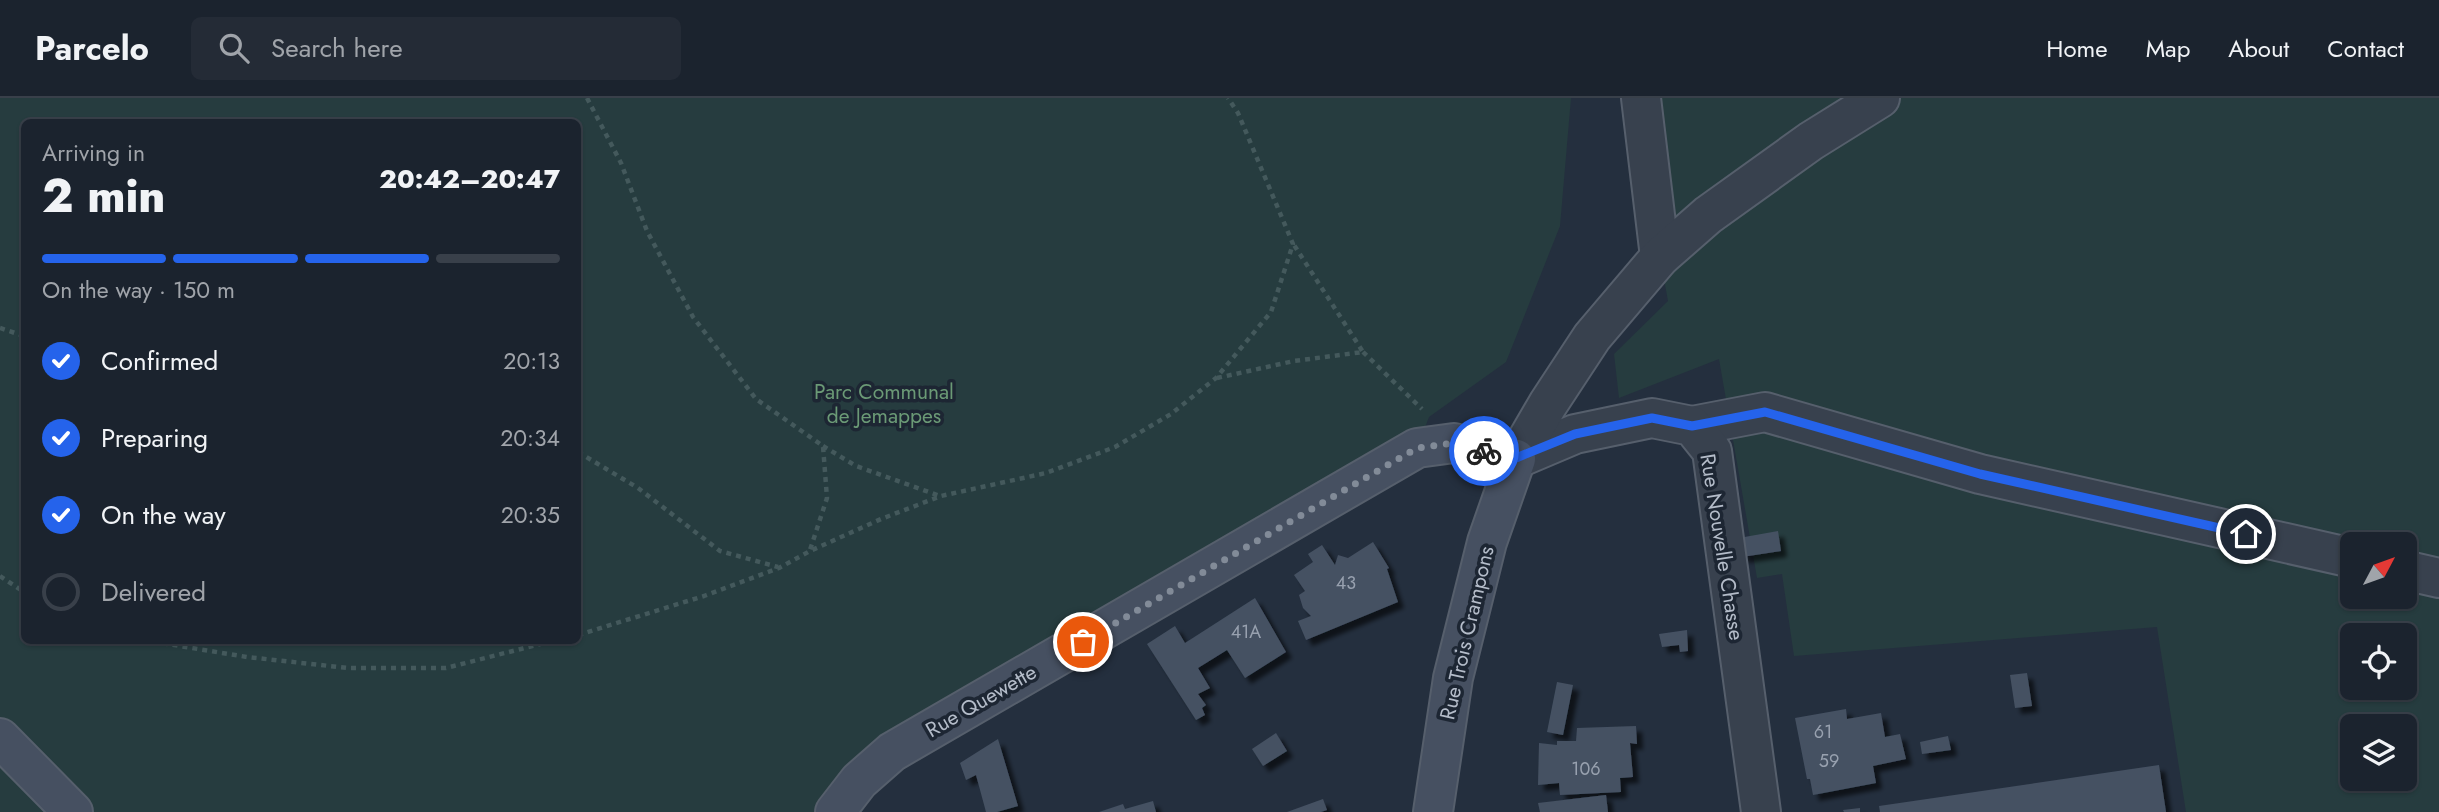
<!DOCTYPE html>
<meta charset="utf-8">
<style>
:root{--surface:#1b232e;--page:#242b36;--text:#f1f3f6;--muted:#a0a4aa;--line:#39404a;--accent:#2563eb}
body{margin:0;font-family:Jost,sans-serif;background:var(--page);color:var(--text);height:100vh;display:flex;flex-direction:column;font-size:26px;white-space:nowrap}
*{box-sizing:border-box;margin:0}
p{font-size:23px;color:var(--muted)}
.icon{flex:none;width:38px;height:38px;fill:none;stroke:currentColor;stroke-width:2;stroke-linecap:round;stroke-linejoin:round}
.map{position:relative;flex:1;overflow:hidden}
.drawer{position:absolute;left:21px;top:21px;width:560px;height:525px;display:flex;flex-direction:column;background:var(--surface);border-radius:10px;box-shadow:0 2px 5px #0004,0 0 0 2px var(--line)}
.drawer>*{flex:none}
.needle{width:46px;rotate:49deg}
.controls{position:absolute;left:2340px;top:434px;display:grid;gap:14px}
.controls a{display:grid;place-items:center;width:77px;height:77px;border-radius:10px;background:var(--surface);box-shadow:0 2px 5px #0004,0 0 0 2px var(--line);font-size:35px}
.pin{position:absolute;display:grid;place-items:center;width:60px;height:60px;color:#fff;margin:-30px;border:4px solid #fff;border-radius:50%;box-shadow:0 2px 7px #0007}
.courier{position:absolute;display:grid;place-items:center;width:70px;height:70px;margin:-35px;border:5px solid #2563eb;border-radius:50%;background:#fff;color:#222;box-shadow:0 2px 9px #0007}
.summary em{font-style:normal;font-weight:800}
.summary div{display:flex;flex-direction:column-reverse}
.summary{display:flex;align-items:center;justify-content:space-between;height:119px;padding:0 21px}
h1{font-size:46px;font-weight:800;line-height:52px}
.bar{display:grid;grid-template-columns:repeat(4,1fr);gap:10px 7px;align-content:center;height:84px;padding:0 21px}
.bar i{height:9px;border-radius:5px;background:var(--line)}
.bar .current{background:var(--accent)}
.bar p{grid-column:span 4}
ol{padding:0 21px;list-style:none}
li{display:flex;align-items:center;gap:21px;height:77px}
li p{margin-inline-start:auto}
li .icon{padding:7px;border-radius:50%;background:var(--accent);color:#fff;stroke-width:4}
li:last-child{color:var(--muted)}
li i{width:38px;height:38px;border:4px solid var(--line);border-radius:50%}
header{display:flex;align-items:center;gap:42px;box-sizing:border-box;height:98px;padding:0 35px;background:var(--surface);border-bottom:2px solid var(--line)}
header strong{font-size:33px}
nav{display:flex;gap:38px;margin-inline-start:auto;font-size:24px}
.search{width:490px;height:63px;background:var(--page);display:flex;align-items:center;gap:18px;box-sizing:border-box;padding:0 24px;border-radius:10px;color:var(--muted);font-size:26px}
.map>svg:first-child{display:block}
.green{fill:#263c3f;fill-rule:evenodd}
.building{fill:#455162;filter:url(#shadow)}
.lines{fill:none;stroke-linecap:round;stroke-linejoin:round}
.street-casing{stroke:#565f6c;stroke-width:42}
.secondary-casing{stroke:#565f6c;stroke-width:42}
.path{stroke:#44595c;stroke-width:4.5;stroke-dasharray:5 5;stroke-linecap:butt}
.street{stroke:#38414e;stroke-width:38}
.secondary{stroke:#465061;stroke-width:38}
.done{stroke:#828b98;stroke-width:7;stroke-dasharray:0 12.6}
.route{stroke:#2563eb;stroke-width:9}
.labels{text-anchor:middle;stroke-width:7;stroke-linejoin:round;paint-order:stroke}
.number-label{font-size:18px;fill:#98a1af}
.park-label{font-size:21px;fill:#6b9a76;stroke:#1d2633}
.street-label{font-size:21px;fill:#b4bcc9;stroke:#1d2633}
</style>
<header>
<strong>Parcelo</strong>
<div class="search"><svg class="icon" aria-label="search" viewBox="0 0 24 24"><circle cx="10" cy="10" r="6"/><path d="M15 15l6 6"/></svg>Search here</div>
<nav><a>Home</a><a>Map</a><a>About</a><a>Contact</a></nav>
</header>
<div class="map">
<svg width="2439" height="714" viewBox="0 0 2439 714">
<defs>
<filter id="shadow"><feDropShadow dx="6" dy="6" stdDeviation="2" flood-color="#0009"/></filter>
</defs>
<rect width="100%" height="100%" fill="#242f3e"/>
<g class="green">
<path d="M0,0H1571L1560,128L1506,264L1429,319L1417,350L892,654L835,714H83L0,628ZM24,24H578V542H24Z"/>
<path d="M1641,0H2439V714H2186L2157,529L1794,558L1782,476L1757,480L1719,261L1619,300L1614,256L1668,203L1660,159ZM2352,446H2404V499H2352ZM2352,537H2404V590H2352ZM2352,628H2404V681H2352Z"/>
<path d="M0,640L73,714H0Z"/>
</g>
<g class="building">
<path d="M1778,433L1781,453L1742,459L1739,440Z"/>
<path d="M1373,444L1389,470L1387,471L1398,504L1306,542L1298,523L1311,518L1303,510L1299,497L1305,493L1294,477L1313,464L1308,456L1322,447L1335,467L1338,457L1348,460Z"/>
<path d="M1255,500L1286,554L1245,580L1227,552L1198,570L1210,590L1198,596L1206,607L1202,610L1205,617L1196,622L1147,546L1175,528L1185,545Z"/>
<path d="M1687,532L1688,553L1680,554L1679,547L1662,549L1659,536Z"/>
<path d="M2027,575L2032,608L2015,610L2010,577Z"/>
<path d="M1557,584L1573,587L1563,637L1547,634Z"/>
<path d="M1846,611L1847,621L1881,615L1885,639L1900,636L1906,661L1873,668L1876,685L1813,697L1810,681H1807L1795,620Z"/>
<path d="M1636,628L1637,646L1630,645L1633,679L1620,680L1621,694L1560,697L1559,685L1538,687L1539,645L1557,647V643H1576L1577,630Z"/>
<path d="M1276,635L1287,653L1263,668L1252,651Z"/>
<path d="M1948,638L1951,652L1922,656L1920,644Z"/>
<path d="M998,641L1018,708L997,714H986L976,677L966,682L960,665Z"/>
<path d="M2159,667L2166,714H1880L1879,708Z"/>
<path d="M1606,697L1608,714H1540L1538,705Z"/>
<path d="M1323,701L1327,712L1321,714H1287Z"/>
<path d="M1153,703L1156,714H1099L1123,706L1125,711Z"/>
<path d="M1860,710V714H1844L1843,712Z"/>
</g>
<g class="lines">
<g class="street-casing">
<g id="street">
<path d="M1641,0L1660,159"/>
<path d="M1692,328L1765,314L1980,376L2352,460"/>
<path d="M1516,361L1575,336L1652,320L1692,328L1712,353L1761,714"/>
<path d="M1516,361L1548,306L1592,239L1660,159L1708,117L1811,43L1880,0"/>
<path d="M2404,472L2439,480"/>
</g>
</g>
<g class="secondary-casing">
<g id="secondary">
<path d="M0,640L73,714"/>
<path d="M835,714L859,683L892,654L1417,350L1454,345L1516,361L1487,444L1453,580L1433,714"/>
</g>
</g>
<g class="path">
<path d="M587,0L621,65L647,133L693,219L756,301L823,348L827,400L810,452"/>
<path d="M0,230L24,238"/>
<path d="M1363,254L1422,311"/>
<path d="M1217,280L1294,263L1363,254L1294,147"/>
<path d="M823,348L856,368L940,398"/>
<path d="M578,354L638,390L720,453L778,469"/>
<path d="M0,478L24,494"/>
<path d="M578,537L704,498L779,470L810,453L881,421L941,398L1046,375L1115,349L1171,316L1216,280L1271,214L1293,146L1238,15L1228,0"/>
<path d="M143,542L247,559L348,570H446L556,542"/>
</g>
<use href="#street" class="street"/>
<use href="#secondary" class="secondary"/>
</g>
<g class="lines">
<path class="done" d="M1083,544L1417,350L1454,345L1484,353"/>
<path class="route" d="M1484,353L1516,360L1575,336L1652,320L1692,328L1765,314L1980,376L2246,436"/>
</g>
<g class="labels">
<g class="number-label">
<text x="1346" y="491">43</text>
<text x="1246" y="540">41A</text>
<text x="1823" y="640">61</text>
<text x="1829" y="669">59</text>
<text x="1586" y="677">106</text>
</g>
<g class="park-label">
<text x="884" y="301">Parc Communal<tspan x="884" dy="24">de Jemappes</tspan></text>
</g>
<g class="street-label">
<text transform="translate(1722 449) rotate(81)" y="7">Rue Nouvelle Chasse</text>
<text transform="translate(1467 535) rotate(-77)" y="7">Rue Trois Crampons</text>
<text transform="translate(981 603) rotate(-30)" y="7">Rue Quewette</text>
</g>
</g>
</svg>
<div class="controls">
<a><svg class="needle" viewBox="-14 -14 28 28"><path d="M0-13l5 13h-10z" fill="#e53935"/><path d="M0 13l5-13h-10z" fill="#a0a4aa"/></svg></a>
<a><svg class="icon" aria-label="locate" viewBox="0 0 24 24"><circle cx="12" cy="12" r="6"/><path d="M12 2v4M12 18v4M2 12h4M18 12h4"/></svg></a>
<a><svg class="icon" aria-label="layers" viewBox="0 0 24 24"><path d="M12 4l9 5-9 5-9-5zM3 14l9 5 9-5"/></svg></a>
</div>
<div class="pin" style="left:1083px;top:544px;background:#ea580c"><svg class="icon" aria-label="bag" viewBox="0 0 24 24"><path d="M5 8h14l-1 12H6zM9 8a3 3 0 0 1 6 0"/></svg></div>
<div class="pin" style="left:2246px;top:436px;background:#1f2937"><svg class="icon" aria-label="home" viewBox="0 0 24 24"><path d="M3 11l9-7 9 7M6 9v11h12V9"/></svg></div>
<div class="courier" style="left:1484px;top:353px"><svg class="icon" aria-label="bike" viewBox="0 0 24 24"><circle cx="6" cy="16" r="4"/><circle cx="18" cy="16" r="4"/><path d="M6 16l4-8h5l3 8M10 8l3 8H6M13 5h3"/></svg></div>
<section class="drawer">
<div class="summary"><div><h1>2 min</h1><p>Arriving in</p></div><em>20:42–20:47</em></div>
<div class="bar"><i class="current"></i><i class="current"></i><i class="current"></i><i></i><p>On the way · 150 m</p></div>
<ol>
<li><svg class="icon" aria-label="check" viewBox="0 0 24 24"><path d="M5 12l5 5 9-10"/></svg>Confirmed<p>20:13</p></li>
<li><svg class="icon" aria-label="check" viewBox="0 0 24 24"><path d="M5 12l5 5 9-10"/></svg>Preparing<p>20:34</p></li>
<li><svg class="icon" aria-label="check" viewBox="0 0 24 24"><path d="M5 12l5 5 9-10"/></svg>On the way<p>20:35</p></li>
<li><i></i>Delivered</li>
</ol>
</section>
</div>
